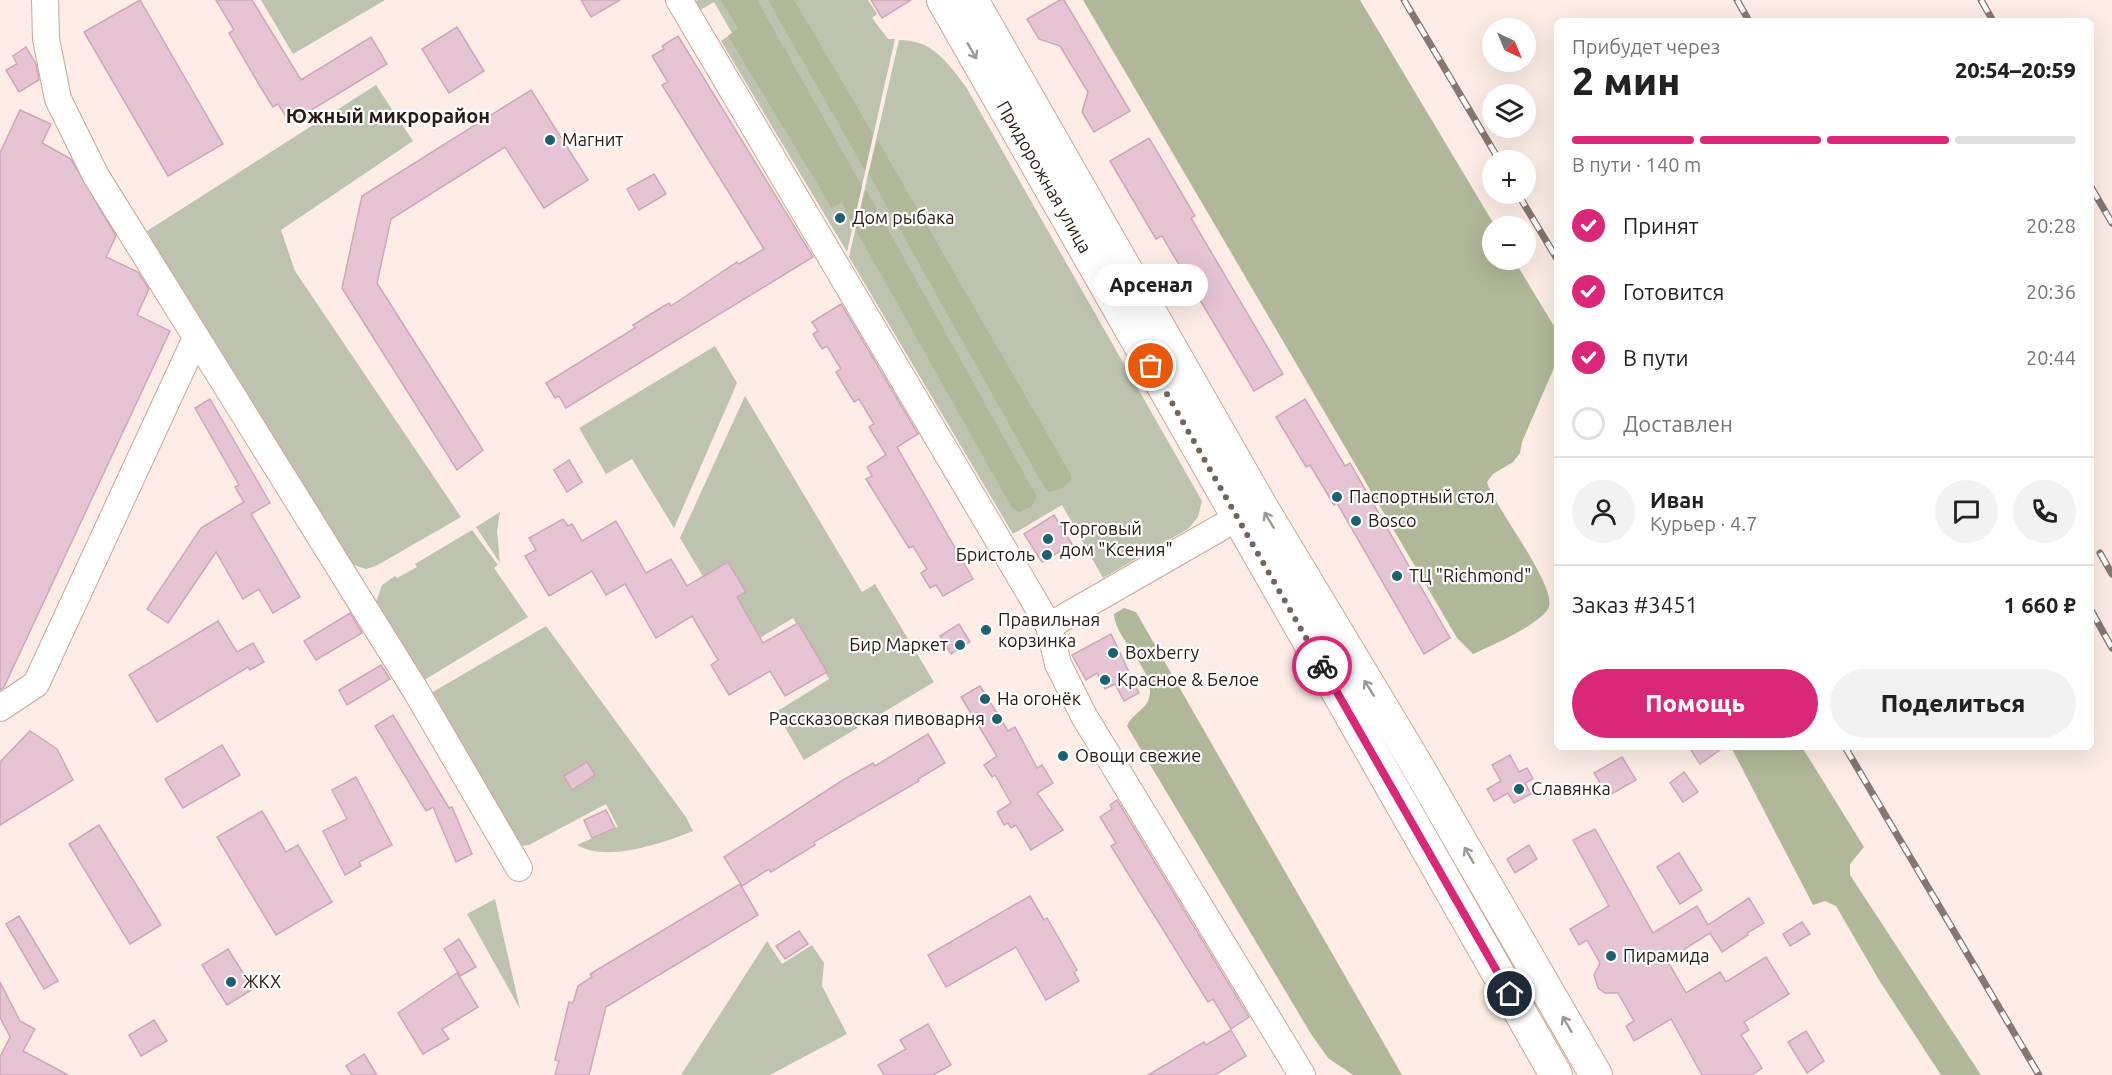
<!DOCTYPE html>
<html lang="ru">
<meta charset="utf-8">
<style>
:root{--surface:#fff;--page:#f2f2f2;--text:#222;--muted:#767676;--line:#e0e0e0;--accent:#db2777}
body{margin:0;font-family:Ubuntu,sans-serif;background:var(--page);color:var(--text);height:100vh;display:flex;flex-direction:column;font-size:22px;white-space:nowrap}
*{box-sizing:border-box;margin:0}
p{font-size:20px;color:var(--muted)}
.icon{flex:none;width:33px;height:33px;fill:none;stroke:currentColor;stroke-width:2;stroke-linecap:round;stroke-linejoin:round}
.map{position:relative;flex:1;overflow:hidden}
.sheet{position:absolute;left:1554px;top:18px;width:540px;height:732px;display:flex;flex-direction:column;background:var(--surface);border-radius:9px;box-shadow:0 6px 24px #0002}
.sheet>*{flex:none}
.needle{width:39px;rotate:136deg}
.buttons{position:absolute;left:1482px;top:18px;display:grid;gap:12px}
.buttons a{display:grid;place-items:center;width:54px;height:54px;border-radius:50%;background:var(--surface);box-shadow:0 6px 24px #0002;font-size:30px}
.pin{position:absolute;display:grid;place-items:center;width:51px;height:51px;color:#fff;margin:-26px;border:3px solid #fff;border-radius:50%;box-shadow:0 2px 6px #0007}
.courier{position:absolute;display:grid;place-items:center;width:60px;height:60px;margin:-30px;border:4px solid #db2777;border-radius:50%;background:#fff;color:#222;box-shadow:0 2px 8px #0007}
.bubble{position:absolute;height:42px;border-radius:21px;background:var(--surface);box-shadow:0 6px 24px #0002;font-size:20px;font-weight:800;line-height:42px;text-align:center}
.summary em{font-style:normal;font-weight:800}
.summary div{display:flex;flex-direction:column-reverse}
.summary{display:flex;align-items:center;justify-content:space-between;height:102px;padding:0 18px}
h1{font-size:39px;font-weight:800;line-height:45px}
.bar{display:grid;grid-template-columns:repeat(4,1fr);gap:9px 6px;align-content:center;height:72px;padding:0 18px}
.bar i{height:8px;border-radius:4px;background:var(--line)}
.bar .on{background:var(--accent)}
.bar p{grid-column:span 4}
.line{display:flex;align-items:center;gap:15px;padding:0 18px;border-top:2px solid var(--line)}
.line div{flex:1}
.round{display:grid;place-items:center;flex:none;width:63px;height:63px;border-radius:32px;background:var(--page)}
ol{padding:0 18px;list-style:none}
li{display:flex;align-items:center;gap:18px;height:66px}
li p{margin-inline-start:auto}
li .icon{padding:6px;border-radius:50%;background:var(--accent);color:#fff;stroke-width:4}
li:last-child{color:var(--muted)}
li i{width:33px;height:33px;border:3px solid var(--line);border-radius:50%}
.button{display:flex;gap:12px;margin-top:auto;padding:12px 18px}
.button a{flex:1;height:69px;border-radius:36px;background:var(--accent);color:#fff;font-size:24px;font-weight:800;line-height:69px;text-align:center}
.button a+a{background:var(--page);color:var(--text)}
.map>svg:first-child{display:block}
.green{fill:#bdc3ae}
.forest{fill:#b0b899}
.building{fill:#e6c4d4;stroke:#cda7b9;stroke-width:1.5}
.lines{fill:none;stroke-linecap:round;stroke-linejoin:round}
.minor-casing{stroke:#cca696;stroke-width:28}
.major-casing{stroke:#cca696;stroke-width:34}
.minor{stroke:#fff;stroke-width:26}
.major{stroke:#fff;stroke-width:32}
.rail-casing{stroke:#867770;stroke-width:7}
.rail{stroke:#fff;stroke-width:4.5;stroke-dasharray:14;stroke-linecap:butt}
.oneway{stroke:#9e9895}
.done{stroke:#73645e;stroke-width:6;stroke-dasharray:0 10.8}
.route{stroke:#db2777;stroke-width:8}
.poi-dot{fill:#1b6172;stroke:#fff;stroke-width:2}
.labels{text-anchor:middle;stroke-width:4.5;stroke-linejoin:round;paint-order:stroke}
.poi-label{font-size:18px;fill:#281a14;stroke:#fff;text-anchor:start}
.street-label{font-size:18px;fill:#281a14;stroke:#fff}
.neighbourhood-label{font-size:20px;font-weight:bold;fill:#281a14;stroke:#fff}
</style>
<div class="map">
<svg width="2112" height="1075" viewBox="0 0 2112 1075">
<rect width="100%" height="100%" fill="#fdede6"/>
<g class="green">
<path d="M261,0H385L293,54Z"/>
<path d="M698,0H868L877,14L872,18L888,39H895L847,252L721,41L732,33L714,2L697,12L692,3Z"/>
<path d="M899,40C933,40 947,62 966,87L1202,501L1198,517L1188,529L1103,578L1062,505L1013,534L849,257Z"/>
<path d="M376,85L413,141L281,230L295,271L461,517L376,566L366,569L348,563L185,298L147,231Z"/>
<path d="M715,346L737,383L674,528L632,459L606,474L579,428Z"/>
<path d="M745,396L862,592L875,584L934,682L804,760L776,712L829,679L793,618L745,647L680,538Z"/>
<path d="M500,512L497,531L500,563L476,527Z"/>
<path d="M472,530L498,565L494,568L528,617L421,682L375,605L382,585L395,576L397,578L417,567L415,564Z"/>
<path d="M546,626L686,817L693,831C663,843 606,863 577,845L618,827L606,804L529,845L519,846L426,696Z"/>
<path d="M495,899L520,1009L467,914Z"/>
<path d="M767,941L782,964L812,945L824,963L822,986L847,1034L770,1075H681Z"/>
</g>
<g class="forest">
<path d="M721,0H757L862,186L853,224L842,203L832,208L728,36L738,28Z"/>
<path d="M768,0H794L873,134L865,170Z"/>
<path d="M1083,0H1360L1495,226H1492V260H1514L1557,331V361L1522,442L1520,453L1513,462L1493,474L1487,482C1494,507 1560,589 1548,609C1537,626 1492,645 1473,654L1457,638Z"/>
<path d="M877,139L1071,475V481L1061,489L1049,492L1043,485L869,174Z"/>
<path d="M866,190L1037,497L1032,506L1019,512L1012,508L856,230Z"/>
<path d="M1124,608L1136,612L1402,1075H1353L1328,1058L1311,1034L1127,726C1131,715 1144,710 1148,701C1160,673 1115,641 1114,614Z"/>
<path d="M1731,747H1802L1864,847L1850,864V875L1981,1075H1941L1879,980L1836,906L1825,901L1813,905Z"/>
</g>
<g class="building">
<path d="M140,0L223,144L168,176L84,32Z"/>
<path d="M216,0H252L301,80L371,37L387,64L290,123L278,104L273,107L261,88L229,33L234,30Z"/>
<path d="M581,0H620L591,17Z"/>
<path d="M871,0H911L882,18Z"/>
<path d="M1060,0H1064L1130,111L1094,132L1082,112L1088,92L1060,46L1039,39L1027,19Z"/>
<path d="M457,27L484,71L449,93L422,49Z"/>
<path d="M678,36L813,257L566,408L559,396L555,398L546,383L635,328L633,325L659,309L669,303L671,306L737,262L739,264L764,249L662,85L668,82L652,56L664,49L662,46Z"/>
<path d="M26,47L36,64L39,80L19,92L6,70L17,64L13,56Z"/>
<path d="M531,90L588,180L544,208L505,147L391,219L377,283L483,450L457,470L342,288L362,196Z"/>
<path d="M20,110L51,124L42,143L71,159L116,236L106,257L138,272L149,289L137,315L170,331L4,687L0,690V153Z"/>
<path d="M1149,138L1195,216L1191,218L1283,374L1254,391L1162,236L1156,239L1110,161Z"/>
<path d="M654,174L666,194L639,210L627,189Z"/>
<path d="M841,304L918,434L897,447L973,579L943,596L936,585L930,588L921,573L927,569L913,546L909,548L866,479L872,476L867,467L886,455L869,427L874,424L859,399L854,402L836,372L841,369L827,346L822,349L813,334L818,331L812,322Z"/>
<path d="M210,399L270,503L251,514L300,597L273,613L259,589L243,599L216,552L168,623L147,609L201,528L244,502L235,487L239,485L195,408Z"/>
<path d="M1305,399L1345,466L1350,463L1450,638L1424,654L1337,503L1334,505L1310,465L1306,467L1276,417Z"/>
<path d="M569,460L582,482L567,492L554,470Z"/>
<path d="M1054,515L1072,544L1042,562L1024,534Z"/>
<path d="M563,519L568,526L572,524L582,541L616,521L646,573L671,559L687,586L728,562L746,592L737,597L763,643L798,623L827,672L785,696L770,671L729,695L711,665L718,660L692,616L656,638L625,584L606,595L592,571L549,596L525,556L536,550L529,538Z"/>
<path d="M350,613L362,633L316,660L304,641Z"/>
<path d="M218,621L237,652L253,643L264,662L250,670L248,667L157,722L129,675Z"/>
<path d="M959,624L970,642L951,654L940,636Z"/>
<path d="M1111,634L1139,693L1124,701L1115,684L1105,689L1097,673L1086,680L1072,655Z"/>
<path d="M381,665L390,679L347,705L339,690Z"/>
<path d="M980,686L1008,731L1015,727L1037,768L1042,765L1053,783L1037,793L1063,830L1031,850L1016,825L1011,828L1008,823L1004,825L997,812L1011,803L995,775L992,777L984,765L997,756L961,697Z"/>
<path d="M393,715L449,808L452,807L472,854L456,862L433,807L426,811L375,726Z"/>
<path d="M30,731L57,749L73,780L0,825V762Z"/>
<path d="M928,734L945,763L918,779L919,781L814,842L815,845L771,872L769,869L742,886L724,857L843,780L873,763L875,766Z"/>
<path d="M222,745L240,775L183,808L165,779Z"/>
<path d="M1689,747H1724L1700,764Z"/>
<path d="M1510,755L1519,772L1527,768L1533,779L1525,783L1531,794L1514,803L1508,793L1494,801L1487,789L1501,781L1492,765Z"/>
<path d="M1622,757L1636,780L1608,796L1594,773Z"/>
<path d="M587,762L595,775L572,790L564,776Z"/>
<path d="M1684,772L1698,792L1683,802L1670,783Z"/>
<path d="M356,777L392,845L359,862L361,866L345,875L323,831L347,819L332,790Z"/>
<path d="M1117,800L1249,1017L1231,1029L1213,999L1208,1002L1111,846L1116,843L1100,817L1112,809L1110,805Z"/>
<path d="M606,810L615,828L592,838L584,820Z"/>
<path d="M262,811L286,852L298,845L332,902L276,935L217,837Z"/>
<path d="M99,825L161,925L130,944L69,844Z"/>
<path d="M1595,829L1653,933L1697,906L1708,925L1749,898L1764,923L1747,933L1748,935L1722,952L1710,933L1667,960L1686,993L1720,972L1726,982L1766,957L1789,994L1744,1022L1749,1030L1741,1035L1762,1068L1752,1075H1702L1671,1019L1634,1041L1626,1026L1634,1021L1618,993H1605L1598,988L1594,975L1600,963L1587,940L1579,945L1570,929L1609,906L1573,840Z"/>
<path d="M1529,845L1537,859L1515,873L1507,859Z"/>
<path d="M1679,853L1702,890L1680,904L1657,867Z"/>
<path d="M740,884L758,915L606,1007L589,1075H555L559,1061L555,1060L569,1002L573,1003L578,986L592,977L590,974Z"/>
<path d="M1030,896L1044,920L1047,918L1077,970L1074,972L1079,981L1046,1000L1016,947L946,987L928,955Z"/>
<path d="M19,916L58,981L44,989L6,924Z"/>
<path d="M1802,922L1810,934L1790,946L1783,934Z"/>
<path d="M799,931L808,944L785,959L776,946Z"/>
<path d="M459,939L476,967L460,976L444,949Z"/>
<path d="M228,949L253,989L227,1005L202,965Z"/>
<path d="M457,973L478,1007L442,1029L449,1039L423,1054L398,1013Z"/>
<path d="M0,982L20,1021L35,1029L23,1051L68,1075H0V1057L10,1037L0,1017Z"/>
<path d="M154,1020L167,1041L141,1056L129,1035Z"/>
<path d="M928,1024L951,1065L933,1075H884L878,1065L906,1049L900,1040Z"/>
<path d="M1231,1030L1246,1056L1215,1075H1148L1204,1042L1206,1045Z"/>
<path d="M1806,1031L1824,1061L1807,1073L1788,1042Z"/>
<path d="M364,1054L377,1075H352L346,1066Z"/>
</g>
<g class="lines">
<g class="minor-casing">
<g id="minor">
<path d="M45,0L46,39L58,99L96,176L416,691L519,868"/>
<path d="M679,0L1049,626L1058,664L1084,716L1302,1075"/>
<path d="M1049,626L1237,518"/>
<path d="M0,708L36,684L196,338"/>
</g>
</g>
<g class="major-casing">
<g id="major">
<path id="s1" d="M943,0L1556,1075"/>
<path d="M972,0L1261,506L1412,757L1596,1075"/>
</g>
</g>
<use href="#minor" class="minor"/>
<use href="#major" class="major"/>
<g class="rail-casing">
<g id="rail">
<path d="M1404,0L1499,160"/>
<path d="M1737,0L1749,21"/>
<path d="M1981,0L1993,21"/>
<path d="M2091,187L2112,223"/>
<path d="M1518,194L1557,259"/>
<path d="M2100,553L2112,574"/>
<path d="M2091,610L2112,648"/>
<path d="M1845,747L2039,1075"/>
</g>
</g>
<use href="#rail" class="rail"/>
</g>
<defs><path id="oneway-shaft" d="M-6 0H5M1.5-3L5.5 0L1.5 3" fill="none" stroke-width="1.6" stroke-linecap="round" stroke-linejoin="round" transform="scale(1.5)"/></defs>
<g class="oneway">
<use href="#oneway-shaft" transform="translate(972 51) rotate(60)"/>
<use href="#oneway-shaft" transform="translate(1269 520) rotate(-121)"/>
<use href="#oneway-shaft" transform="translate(1369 688) rotate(-122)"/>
<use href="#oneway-shaft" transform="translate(1469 855) rotate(-120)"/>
<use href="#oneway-shaft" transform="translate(1567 1024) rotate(-120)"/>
</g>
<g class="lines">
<path class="done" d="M1151,366L1322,666"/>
<path class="route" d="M1322,666L1510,994"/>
</g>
<g class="poi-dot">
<circle cx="550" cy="140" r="6"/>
<circle cx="840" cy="218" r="6"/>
<circle cx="1337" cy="497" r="6"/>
<circle cx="1356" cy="521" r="6"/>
<circle cx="1048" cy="539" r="6"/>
<circle cx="1047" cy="555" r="6"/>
<circle cx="1397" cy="576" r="6"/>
<circle cx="986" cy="630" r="6"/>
<circle cx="960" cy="645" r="6"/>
<circle cx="1113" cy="653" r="6"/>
<circle cx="1105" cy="680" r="6"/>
<circle cx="985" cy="699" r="6"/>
<circle cx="997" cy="719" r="6"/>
<circle cx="1063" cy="756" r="6"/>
<circle cx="1519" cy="789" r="6"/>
<circle cx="1611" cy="956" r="6"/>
<circle cx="231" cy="982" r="6"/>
</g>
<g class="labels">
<g class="poi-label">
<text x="562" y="146">Магнит</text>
<text x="852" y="224">Дом рыбака</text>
<text x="1349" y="503">Паспортный стол</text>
<text x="1368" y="527">Bosco</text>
<text x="1060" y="535">Торговый<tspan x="1060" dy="21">дом "Ксения"</tspan></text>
<text x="1035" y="561" text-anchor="end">Бристоль</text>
<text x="1409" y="582">ТЦ "Richmond"</text>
<text x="998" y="626">Правильная<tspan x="998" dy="21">корзинка</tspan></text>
<text x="948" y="651" text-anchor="end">Бир Маркет</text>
<text x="1125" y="659">Boxberry</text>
<text x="1117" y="686">Красное &amp; Белое</text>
<text x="997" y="705">На огонёк</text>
<text x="985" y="725" text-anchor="end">Рассказовская пивоварня</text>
<text x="1075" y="762">Овощи свежие</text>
<text x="1531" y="795">Славянка</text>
<text x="1623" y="962">Пирамида</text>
<text x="243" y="988">ЖКХ</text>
</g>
<g class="street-label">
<text dy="6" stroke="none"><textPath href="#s1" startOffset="204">Придорожная улица</textPath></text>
</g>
<g class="neighbourhood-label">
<text x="388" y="123">Южный микрорайон</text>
</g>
</g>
</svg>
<div class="buttons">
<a><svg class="needle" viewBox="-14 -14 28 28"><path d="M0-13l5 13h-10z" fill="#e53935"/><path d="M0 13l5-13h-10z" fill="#767676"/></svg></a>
<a><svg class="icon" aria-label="layers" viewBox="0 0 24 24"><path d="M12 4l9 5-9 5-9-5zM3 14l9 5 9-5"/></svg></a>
<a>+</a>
<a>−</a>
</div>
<div class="pin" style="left:1151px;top:366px;background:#ea580c"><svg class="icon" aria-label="bag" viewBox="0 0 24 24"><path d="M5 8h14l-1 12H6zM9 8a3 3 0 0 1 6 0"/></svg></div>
<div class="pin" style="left:1510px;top:994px;background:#1f2937"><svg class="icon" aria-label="home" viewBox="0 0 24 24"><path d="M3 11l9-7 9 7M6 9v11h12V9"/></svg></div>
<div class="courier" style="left:1322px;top:666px"><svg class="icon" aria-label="bike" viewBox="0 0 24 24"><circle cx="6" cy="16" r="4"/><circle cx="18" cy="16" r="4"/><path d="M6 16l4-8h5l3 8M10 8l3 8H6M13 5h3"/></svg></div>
<div class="bubble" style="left:1094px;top:264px;width:114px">Арсенал</div>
<section class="sheet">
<div class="summary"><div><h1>2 мин</h1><p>Прибудет через</p></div><em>20:54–20:59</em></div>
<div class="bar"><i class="on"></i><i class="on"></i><i class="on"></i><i></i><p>В пути · 140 m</p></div>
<ol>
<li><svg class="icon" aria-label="check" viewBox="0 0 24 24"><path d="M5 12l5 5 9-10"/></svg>Принят<p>20:28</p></li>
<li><svg class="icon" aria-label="check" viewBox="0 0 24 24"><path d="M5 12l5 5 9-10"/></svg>Готовится<p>20:36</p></li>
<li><svg class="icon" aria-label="check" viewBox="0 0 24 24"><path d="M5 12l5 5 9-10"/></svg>В пути<p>20:44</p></li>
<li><i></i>Доставлен</li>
</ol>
<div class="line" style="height:108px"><a class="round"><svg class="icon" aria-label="person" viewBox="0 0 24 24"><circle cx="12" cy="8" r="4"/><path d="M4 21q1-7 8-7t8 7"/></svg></a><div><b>Иван</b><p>Курьер · 4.7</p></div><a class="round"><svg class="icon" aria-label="chat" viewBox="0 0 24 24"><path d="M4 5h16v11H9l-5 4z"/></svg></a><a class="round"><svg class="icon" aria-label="phone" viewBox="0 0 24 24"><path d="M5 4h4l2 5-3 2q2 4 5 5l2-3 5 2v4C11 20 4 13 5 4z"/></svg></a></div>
<div class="line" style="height:78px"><div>Заказ #3451</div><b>1 660 ₽</b></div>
<div class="button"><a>Помощь</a><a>Поделиться</a></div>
</section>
</div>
